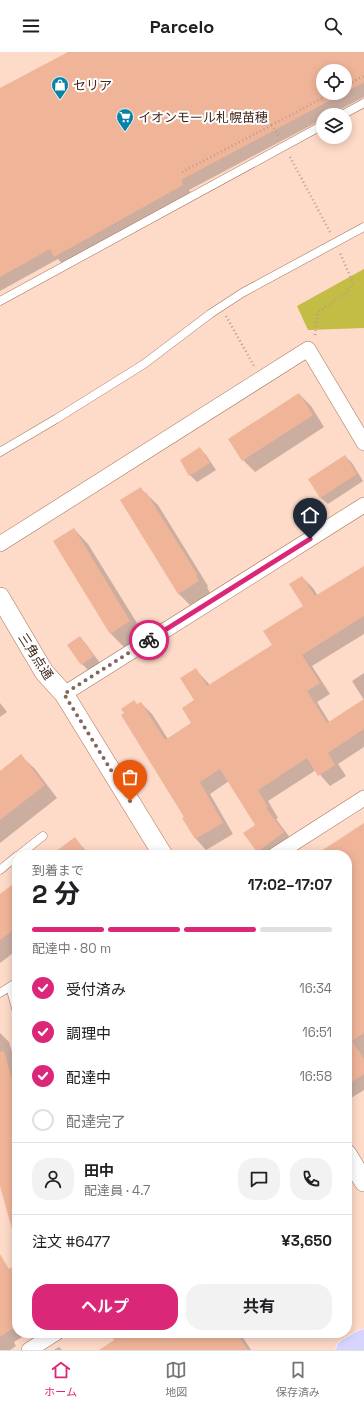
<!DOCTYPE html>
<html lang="ja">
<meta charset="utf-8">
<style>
:root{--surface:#fff;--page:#f2f2f2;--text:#202124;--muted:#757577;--line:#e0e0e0;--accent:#db2777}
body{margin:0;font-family:"Space Grotesk","Noto Sans JP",sans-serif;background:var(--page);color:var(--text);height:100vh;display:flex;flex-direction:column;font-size:15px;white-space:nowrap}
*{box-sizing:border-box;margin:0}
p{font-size:13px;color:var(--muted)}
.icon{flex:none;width:22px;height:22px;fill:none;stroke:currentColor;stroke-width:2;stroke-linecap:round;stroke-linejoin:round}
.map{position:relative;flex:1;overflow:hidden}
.drawer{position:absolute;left:12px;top:798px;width:340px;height:488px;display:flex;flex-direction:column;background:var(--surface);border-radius:16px;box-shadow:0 2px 10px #0003}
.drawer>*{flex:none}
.fabs{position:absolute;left:316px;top:12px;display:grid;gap:8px}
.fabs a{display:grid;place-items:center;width:36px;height:36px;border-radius:50%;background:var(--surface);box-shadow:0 2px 10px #0003;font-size:20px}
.pin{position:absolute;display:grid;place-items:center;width:34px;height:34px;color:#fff;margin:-41px -17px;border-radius:50% 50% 50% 0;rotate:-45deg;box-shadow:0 0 4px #0007}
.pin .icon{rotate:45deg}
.courier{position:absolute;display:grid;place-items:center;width:40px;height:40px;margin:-20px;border:3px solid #db2777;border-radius:50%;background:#fff;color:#222;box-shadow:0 1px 5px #0007}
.head em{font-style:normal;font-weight:700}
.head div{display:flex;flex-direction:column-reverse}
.head{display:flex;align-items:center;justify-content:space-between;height:68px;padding:0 20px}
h1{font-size:26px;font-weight:700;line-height:30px}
.bar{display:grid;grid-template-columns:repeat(4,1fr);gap:6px 4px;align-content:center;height:48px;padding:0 20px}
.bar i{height:5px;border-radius:3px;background:var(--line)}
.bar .current{background:var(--accent)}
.bar p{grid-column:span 4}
.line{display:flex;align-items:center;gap:10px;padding:0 20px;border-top:1px solid var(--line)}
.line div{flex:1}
.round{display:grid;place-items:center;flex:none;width:42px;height:42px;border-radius:16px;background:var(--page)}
ol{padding:0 20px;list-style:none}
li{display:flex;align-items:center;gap:12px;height:44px}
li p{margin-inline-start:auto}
li .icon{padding:4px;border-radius:50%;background:var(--accent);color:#fff;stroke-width:4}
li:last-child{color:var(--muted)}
li i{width:22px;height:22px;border:2px solid var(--line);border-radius:50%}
.cta{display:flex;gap:8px;margin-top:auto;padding:8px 20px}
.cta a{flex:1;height:46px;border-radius:16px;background:var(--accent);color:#fff;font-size:16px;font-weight:700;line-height:46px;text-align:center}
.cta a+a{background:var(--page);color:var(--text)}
header{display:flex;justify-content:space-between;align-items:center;height:52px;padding:0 20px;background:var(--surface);font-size:18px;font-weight:700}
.dock{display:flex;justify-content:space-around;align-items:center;height:56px;border-top:1px solid var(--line);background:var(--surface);font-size:11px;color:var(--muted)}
.dock a{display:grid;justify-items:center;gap:2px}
.dock .current{color:var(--accent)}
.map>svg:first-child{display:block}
.green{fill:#c3bd45}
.shadow{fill:#0003;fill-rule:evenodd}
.building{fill:#f0b599}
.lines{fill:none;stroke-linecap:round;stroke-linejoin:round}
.service-casing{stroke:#a77156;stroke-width:9}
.minor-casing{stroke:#a77156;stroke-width:16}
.tertiary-casing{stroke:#a77156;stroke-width:20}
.primary-casing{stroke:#fff;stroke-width:23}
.path{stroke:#bb9c8c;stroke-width:2.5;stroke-dasharray:1 3;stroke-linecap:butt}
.service{stroke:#fff;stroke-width:8}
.minor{stroke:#fff;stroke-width:15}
.tertiary{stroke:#fff;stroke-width:19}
.primary{stroke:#d7d4fe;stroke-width:22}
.done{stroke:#83685a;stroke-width:4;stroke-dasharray:0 7.2}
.route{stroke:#db2777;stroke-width:5}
.labels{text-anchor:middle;stroke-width:4;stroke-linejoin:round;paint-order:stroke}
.poi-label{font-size:13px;fill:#412a1e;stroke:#fff;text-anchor:start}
.street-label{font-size:13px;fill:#412a1e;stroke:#fff}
</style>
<header><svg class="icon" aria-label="menu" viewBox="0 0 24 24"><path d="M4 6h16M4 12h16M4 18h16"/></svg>Parcelo<svg class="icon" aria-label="search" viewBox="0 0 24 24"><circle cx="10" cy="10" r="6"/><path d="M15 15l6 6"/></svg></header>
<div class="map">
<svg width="364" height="1298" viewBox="0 0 364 1298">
<rect width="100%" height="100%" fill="#fedac8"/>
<path class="green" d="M364,217V276L308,278L297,254Z"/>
<g class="shadow">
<path d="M70,0H364V45L330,63H323V67L189,138L192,143L64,214L58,207L0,239V37ZM323,19H345V41H323Z"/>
<path d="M299,342L311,354L324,375L255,420L243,408Z"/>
<path d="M200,397L206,403L216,418L197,430L190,423L181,408Z"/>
<path d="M345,404L352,411L363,429L328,452L321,446L310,427Z"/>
<path d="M140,436L158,453L208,534L207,535L210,541L190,553L178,541Z"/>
<path d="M74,477L88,492L145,584L125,596L110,581Z"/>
<path d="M364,515V582L312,614L330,642L317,650L330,671L364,648L352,629L364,621V695L338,712L346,724L330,734L316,718L268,749L278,766L276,767L294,791L278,803H261L258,799L256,773L229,729L210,742L233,782L206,798L196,787L184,766L186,765L138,653L141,651L152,662L168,687L193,671L196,618L210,633L274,594L304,555L302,525L313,536L318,544Z"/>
<path d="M80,585L86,592L100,611L89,619L82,612L69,593Z"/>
<path d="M0,651L7,660L0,665Z"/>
<path d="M21,704L35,717L57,746L0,791V720Z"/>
<path d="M364,773V1038L351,1046L347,1042V803H317Z"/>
<path d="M75,787L90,803H53Z"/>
<path d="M17,831V898L0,911V844Z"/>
<path d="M0,981L9,990L17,1016V1162L0,1132Z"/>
<path d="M17,1213V1281H29L14,1290L16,1294L10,1298H0V1221L10,1218Z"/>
<path d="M111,1281H240L251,1298H101L115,1289Z"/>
<path d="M59,1295L62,1298H54Z"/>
</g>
<g class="building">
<path d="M68,0H364V30L345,41V19H323V41H344L181,128L183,133L54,205L50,197L0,225V36Z"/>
<path d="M299,341L313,363L242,409L228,387Z"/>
<path d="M200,395L210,411L189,424L180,408Z"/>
<path d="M345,403L357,422L320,446L308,427Z"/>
<path d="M141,435L144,441L146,440L197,522L196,523L199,529L178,542L120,448Z"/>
<path d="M74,476L130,569L110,582L53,489Z"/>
<path d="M364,514V564L302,603L320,631L307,639L327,671L364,647V677L328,701L335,713L318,724L307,706L258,738L268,755L266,756L284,780L257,800L243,781L255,773L220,717L200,730L223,771L195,787L182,766L184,765L121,663L124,661L121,657L134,648L137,652L141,650L165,688L191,671L182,656L194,648L180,626L196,616L207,634L272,593L263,579L303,554L289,532L302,524L315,544Z"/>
<path d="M80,584L94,604L81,613L67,593Z"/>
<path d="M21,702L45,733L0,768V719Z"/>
<path d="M364,771V981L352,989L364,1007V1022L347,1033V803H315Z"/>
<path d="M75,785L88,803H51Z"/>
<path d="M17,829V875L0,888V842Z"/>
<path d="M4,999L17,1045V1181H13L0,1134V1000Z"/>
<path d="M0,1202L9,1217L17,1212V1274L0,1285Z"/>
<path d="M110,1281H237L248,1298H99L114,1288Z"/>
</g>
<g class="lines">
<g class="service-casing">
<g id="service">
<path d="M342,63L364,51"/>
<path d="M0,249L323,73"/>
<path d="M0,400L56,367L144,312L210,262L242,241L364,175"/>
<path d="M19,803L43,784"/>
<path d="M0,818L17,804"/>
<path d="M10,935L17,960"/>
<path d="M0,941L17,930"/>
</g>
</g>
<g class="minor-casing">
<g id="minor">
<path d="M0,492L308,297L364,391"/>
<path d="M64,642L364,453"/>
<path d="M275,803L364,746"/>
<path d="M29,1298L56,1281"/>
</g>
</g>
<g class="tertiary-casing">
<g id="tertiary">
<path d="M0,545L44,620L64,642L163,803"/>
<path d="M347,1102L364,1130"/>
</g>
</g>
<g class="primary-casing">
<path id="primary" d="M347,1298L364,1288"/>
</g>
<g class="path">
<path d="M345,34L364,24"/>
<path d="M278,84L272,73L332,41"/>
<path d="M290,105L330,180"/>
<path d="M182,120L272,73"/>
<path d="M226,264L254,314"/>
<path d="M315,283L318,260L346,241L353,231L340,201"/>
</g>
<use href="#service" class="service"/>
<use href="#minor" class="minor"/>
<use href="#tertiary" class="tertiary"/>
<use href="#primary" class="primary"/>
</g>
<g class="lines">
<path class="done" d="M130,749L64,642L149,588"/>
<path class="route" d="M149,588L310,487"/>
</g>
<defs>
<g id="shop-pin" transform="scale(0.9)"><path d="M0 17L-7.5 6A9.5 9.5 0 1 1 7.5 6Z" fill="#0883a8" stroke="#fff"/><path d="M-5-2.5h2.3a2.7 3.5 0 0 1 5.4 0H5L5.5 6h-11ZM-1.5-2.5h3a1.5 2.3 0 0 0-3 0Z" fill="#fff"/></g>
<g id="supermarket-pin" transform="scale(0.9)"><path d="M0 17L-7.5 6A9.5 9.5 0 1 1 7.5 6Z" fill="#0883a8" stroke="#fff"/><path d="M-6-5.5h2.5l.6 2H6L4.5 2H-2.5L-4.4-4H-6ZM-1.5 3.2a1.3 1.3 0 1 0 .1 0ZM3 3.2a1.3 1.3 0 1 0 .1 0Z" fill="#fff"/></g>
</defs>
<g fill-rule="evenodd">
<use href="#shop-pin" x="60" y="33"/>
<use href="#supermarket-pin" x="125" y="65"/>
</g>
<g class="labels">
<g class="poi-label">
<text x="73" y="38">セリア</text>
<text x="138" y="70">イオンモール札幌苗穂</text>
</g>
<g class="street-label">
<text transform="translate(36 604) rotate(57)" y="5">三角点通</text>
</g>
</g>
</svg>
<div class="fabs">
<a><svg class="icon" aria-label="locate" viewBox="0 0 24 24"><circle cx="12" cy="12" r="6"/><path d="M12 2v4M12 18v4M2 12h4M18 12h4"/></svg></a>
<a><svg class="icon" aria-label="layers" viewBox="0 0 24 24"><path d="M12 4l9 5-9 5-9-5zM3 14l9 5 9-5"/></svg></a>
</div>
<div class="pin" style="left:130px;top:749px;background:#ea580c"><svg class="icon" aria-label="bag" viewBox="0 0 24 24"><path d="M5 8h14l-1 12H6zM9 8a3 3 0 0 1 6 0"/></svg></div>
<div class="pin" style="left:310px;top:487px;background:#1f2937"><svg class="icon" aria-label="home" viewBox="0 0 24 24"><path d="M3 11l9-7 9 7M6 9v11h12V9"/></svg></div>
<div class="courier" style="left:149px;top:588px"><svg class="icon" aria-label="bike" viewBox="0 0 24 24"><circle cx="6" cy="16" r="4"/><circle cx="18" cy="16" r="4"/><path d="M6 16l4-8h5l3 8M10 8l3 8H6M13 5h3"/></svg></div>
<section class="drawer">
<div class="head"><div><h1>2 分</h1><p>到着まで</p></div><em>17:02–17:07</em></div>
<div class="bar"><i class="current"></i><i class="current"></i><i class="current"></i><i></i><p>配達中 · 80 m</p></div>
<ol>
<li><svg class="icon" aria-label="check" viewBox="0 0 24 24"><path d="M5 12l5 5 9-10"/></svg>受付済み<p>16:34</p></li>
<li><svg class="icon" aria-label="check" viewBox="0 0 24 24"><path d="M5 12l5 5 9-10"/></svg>調理中<p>16:51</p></li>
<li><svg class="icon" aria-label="check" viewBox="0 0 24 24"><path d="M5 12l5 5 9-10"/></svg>配達中<p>16:58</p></li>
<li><i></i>配達完了</li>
</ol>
<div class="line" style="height:72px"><a class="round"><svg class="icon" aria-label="person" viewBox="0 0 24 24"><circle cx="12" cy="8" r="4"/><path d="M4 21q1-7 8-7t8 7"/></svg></a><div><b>田中</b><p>配達員 · 4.7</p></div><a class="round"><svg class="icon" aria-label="chat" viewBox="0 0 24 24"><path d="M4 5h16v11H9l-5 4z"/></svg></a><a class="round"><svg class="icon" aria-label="phone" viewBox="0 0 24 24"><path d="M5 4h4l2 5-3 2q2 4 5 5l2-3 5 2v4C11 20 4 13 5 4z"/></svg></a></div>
<div class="line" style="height:52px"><div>注文 #6477</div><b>¥3,650</b></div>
<div class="cta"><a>ヘルプ</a><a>共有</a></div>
</section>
</div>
<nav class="dock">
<a class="current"><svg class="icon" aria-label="home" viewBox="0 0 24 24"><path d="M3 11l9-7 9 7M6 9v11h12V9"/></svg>ホーム</a>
<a><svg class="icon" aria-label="map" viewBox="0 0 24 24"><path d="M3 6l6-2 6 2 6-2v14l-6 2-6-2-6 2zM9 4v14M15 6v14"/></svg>地図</a>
<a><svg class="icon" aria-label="saved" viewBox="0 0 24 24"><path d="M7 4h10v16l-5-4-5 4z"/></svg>保存済み</a>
</nav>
